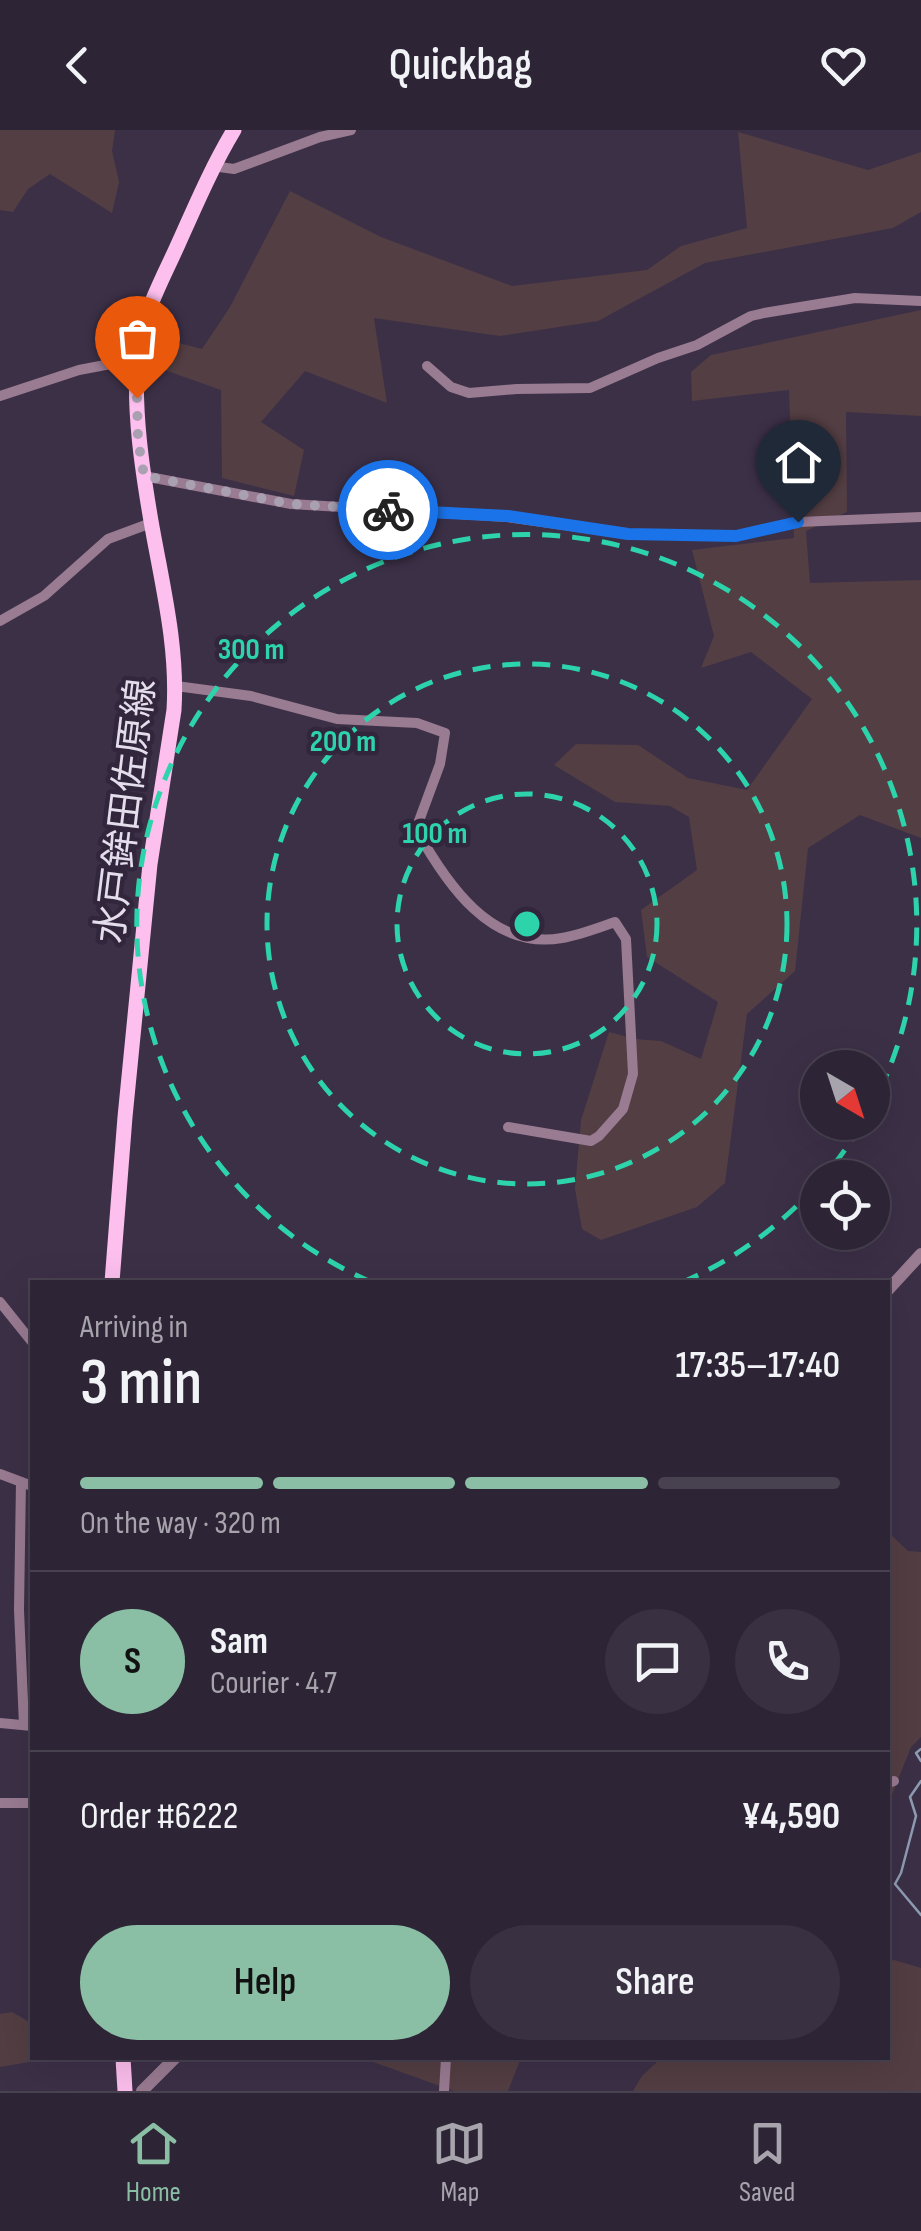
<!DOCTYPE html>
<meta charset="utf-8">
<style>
:root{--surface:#2d2435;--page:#393041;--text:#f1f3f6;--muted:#a7a4ad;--line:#484150;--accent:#8abfa5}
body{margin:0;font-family:"Sofia Sans Condensed","Noto Sans JP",sans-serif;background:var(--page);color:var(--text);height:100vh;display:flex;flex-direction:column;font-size:38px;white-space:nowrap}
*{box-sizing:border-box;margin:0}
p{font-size:32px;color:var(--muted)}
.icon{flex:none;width:55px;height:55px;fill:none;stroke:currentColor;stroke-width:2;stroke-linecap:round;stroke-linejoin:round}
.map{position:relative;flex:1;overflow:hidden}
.drawer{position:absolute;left:30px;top:1150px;width:860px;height:780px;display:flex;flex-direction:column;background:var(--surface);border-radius:0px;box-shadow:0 10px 40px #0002,0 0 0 2px var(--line)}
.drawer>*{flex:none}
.needle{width:65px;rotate:141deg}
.buttons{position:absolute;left:800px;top:920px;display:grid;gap:20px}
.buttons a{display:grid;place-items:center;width:90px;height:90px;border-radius:50%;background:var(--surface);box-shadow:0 10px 40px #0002,0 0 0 2px var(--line);font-size:50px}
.pin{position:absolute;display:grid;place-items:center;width:85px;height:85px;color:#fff;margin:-102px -42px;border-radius:50% 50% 50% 0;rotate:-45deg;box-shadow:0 0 10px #0007}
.pin .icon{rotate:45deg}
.courier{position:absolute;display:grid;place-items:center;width:100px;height:100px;margin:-50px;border:8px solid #1a73e8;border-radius:50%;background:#fff;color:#222;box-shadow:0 2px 12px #0007}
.headline em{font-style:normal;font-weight:600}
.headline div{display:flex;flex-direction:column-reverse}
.headline{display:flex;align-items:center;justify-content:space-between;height:170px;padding:0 50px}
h1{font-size:65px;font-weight:600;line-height:75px}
.bar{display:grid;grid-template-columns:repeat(4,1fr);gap:15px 10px;align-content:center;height:120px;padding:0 50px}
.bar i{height:12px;border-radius:8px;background:var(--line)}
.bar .current{background:var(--accent)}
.bar p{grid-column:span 4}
.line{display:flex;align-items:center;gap:25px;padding:0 50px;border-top:2px solid var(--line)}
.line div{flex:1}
.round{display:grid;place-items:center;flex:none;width:105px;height:105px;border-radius:52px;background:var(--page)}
.primary-button{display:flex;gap:20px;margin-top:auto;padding:20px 50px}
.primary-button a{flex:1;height:115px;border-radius:60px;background:var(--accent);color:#111;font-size:40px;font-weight:600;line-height:115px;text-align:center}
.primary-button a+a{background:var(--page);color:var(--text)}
header{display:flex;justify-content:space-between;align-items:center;height:130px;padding:0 50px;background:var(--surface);font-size:45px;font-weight:600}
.dock{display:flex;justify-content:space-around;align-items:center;height:140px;border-top:2px solid var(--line);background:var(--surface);font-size:28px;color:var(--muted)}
.dock a{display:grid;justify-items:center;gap:5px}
.dock .current{color:var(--accent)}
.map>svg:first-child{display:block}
.green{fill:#533e43}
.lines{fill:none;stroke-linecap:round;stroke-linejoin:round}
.stream{stroke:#8f9db5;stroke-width:2.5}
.minor{stroke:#997b92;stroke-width:10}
.tertiary{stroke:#997b92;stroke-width:12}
.primary{stroke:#fdbfee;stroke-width:15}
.done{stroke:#a9a0b2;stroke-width:10;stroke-dasharray:0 18}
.route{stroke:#1a73e8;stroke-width:12}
.ring{fill:none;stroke:#2dd4ab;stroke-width:5;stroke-dasharray:18 12}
.labels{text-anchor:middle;stroke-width:9;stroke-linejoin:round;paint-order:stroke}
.street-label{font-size:38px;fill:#e4ddec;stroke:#32263d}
.centre{fill:#2dd4ab;stroke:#32263d;stroke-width:5}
.ring-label{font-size:30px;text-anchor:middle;font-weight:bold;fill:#2dd4ab;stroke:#32263d;stroke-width:9;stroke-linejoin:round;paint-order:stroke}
</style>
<header><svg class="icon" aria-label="back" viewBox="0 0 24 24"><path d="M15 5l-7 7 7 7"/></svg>Quickbag<svg class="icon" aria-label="heart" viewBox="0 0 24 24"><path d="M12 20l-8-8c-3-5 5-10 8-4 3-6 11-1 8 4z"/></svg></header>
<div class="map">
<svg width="921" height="1961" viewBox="0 0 921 1961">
<rect width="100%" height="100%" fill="#3c3047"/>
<g class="green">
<path d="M0,0H115L112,21L119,52L112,83L50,44L28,59L13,82L0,80Z"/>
<path d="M738,2L868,40L921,22V82L893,98L705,133L598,191L500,206L374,188L387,273L305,241L261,292L304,320L294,366L222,348L221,260L159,238L164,209L202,219L230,177L290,61L381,107L512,156L647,140L681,116L747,98Z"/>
<path d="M921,180V286L846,282L847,382L806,401L810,453L921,450V708L860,685L808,718L795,841L747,884L725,1053L697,1077L601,1110L582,1099L575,1059L581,990L609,902L635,909L661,911L701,929L718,872L647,827L641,780L697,740L689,687L670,676L615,672L554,635L576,614L638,615L688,648L747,660L812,569L751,522L701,538L714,506L692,420L794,408L789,260L692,271L691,242L711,225Z"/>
<path d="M888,1402L908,1421L921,1422V1607L911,1617L888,1675Z"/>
<path d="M894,1830L921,1838V1961H633L642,1946L661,1928H888V1831Z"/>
<path d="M12,1882L31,1893L32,1928H40L41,1930L0,1937V1884Z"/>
<path d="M362,1928H521L508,1961H454Z"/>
</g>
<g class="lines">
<g class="stream">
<path d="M921,1619L916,1623L921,1631"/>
<path d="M921,1651L910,1667L916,1686L901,1743L895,1754L921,1785"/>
</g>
<g class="minor">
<path d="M212,36L234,39L320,7L351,0"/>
<path d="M427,236L451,257L469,263L517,259L590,258L658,228L697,215L751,186L764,183L855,168L921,171"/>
<path d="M0,266L79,240L137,229"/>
<path d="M144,346L291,374L507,387L628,404L736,406L798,392L921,387"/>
<path d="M0,491L44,466L108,409L151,393"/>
<path d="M176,556L251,566L337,589L417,593L445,603L440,634L416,699C446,753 491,821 562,808C580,805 598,798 615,792L626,809L633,944L623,979L599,1006L591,1011L508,997"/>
<path d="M0,1172L32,1212"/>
<path d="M0,1344L32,1356"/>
<path d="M21,1352L19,1480L24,1595"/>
<path d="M0,1593L32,1596"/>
<path d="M888,1653L894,1651"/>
<path d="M0,1673H32"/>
<path d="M444,1961L446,1928"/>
</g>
<g class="tertiary">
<path d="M888,1160L921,1124"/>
<path d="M142,1961L175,1928"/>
</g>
<g class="primary">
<path d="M112,1152L125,987L150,734L174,580C178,516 162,454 151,391C142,338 134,285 137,231C140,187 163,149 180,110C197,72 213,35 234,0"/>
<path d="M123,1928L125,1961"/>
</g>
</g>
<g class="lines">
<path class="done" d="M137,268L138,310L144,346L291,374L388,380"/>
<path class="route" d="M388,380L508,386L628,404L736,406L798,392"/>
</g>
<g class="ring">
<circle cx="527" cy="794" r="130"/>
<circle cx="527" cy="794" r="260"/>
<path d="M861 995A390 390 0 0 1 824 1047M817 1055A390 390 0 0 1 683 1152M371 1152A390 390 0 1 1 873 974"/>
</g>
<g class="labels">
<g class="street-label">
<text transform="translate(125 681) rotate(-83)" y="13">水戸鉾田佐原線</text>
</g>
</g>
<circle cx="527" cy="794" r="15" class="centre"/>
<g class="ring-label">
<text x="251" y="529">300 m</text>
<text x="343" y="621">200 m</text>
<text x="435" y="713">100 m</text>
</g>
</svg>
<div class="buttons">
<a><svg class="needle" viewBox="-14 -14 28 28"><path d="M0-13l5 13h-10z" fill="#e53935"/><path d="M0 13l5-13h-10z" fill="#a7a4ad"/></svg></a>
<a><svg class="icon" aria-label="locate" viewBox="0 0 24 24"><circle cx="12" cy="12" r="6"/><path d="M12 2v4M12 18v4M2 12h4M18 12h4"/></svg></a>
</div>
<div class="pin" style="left:137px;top:268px;background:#ea580c"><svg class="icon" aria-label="bag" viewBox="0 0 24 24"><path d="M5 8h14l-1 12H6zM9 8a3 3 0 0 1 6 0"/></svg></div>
<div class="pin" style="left:798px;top:392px;background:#1f2937"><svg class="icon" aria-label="home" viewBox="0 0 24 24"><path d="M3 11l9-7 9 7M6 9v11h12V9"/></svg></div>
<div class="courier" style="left:388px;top:380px"><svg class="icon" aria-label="bike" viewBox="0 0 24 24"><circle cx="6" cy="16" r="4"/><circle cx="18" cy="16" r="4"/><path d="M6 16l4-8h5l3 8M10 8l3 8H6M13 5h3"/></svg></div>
<section class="drawer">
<div class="headline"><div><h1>3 min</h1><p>Arriving in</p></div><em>17:35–17:40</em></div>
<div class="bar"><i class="current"></i><i class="current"></i><i class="current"></i><i></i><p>On the way · 320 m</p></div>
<div class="line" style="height:180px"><b class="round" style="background:var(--accent);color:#111">S</b><div><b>Sam</b><p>Courier · 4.7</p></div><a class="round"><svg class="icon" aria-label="chat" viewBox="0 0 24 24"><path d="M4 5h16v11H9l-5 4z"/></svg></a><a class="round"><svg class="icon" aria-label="phone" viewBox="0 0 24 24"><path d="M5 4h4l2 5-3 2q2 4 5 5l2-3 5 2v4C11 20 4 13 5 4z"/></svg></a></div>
<div class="line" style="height:130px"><div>Order #6222</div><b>¥4,590</b></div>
<div class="primary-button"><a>Help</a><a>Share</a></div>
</section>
</div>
<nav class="dock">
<a class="current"><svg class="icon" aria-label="home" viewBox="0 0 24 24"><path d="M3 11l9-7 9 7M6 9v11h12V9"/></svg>Home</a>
<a><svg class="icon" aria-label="map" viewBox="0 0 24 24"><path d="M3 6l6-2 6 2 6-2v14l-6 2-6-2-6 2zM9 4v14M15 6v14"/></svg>Map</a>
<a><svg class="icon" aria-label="saved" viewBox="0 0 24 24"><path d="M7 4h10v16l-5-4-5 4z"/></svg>Saved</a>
</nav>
